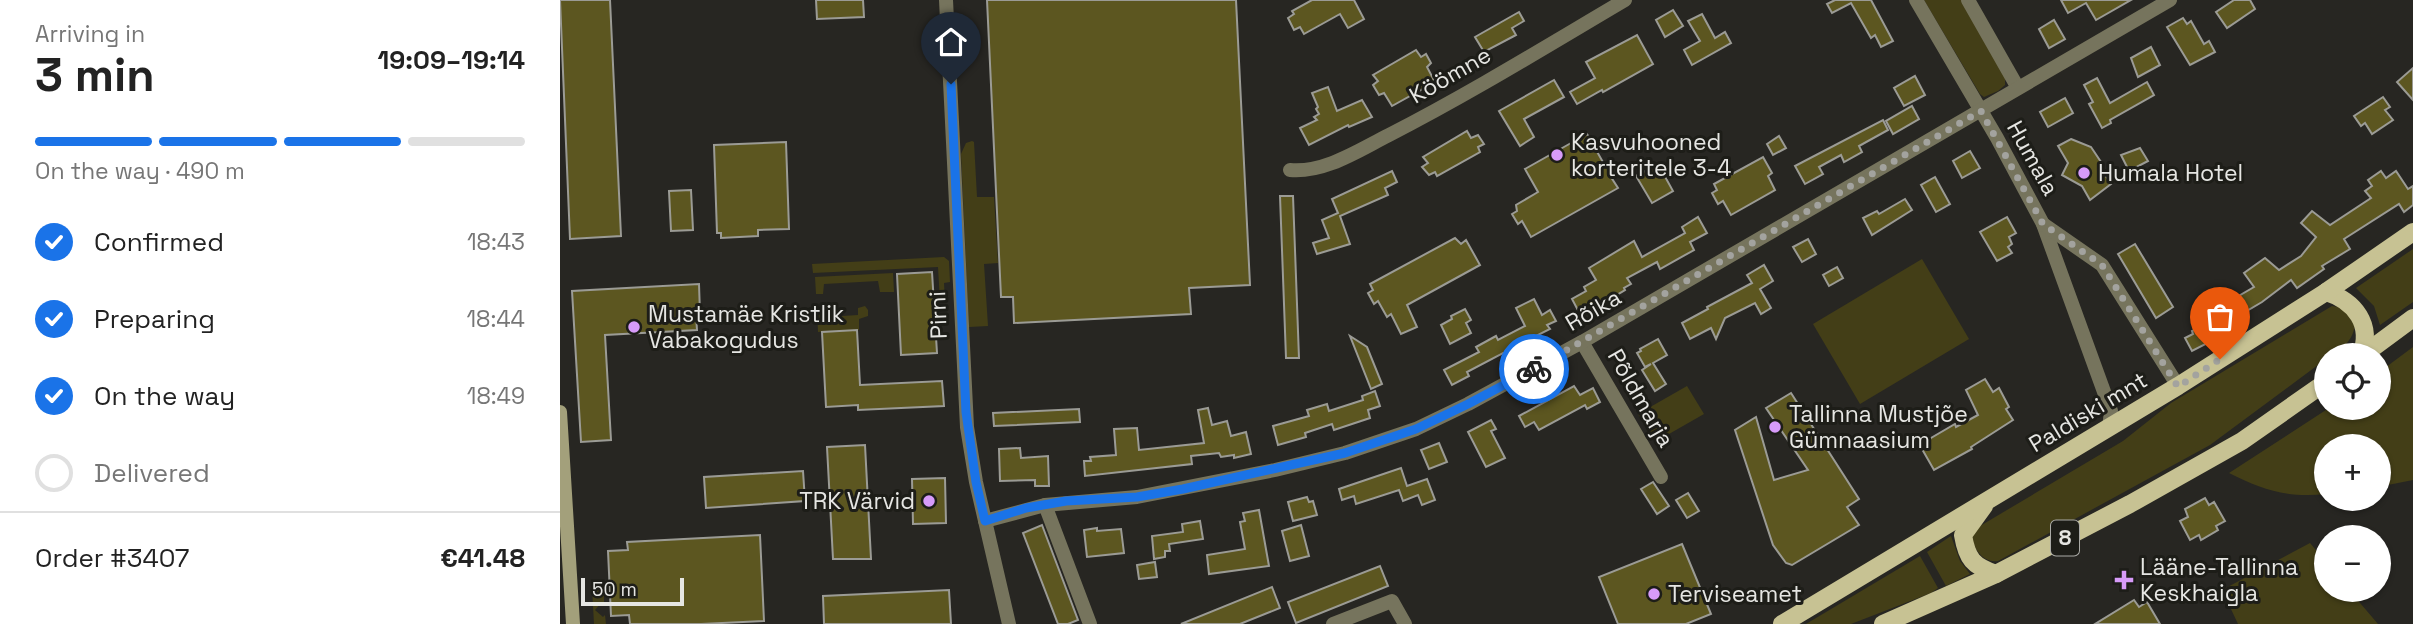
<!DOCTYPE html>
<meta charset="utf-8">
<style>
:root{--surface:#fff;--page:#f6f6f6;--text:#222;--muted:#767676;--line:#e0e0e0;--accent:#1a73e8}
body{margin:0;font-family:"Space Grotesk",sans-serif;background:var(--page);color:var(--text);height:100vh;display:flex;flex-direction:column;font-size:26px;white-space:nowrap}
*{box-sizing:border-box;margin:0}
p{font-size:23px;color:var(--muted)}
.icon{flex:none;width:38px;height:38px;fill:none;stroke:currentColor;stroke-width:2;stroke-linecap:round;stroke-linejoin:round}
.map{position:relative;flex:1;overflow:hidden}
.side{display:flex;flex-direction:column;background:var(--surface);width:560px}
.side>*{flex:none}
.fabs{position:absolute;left:1754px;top:343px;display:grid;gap:14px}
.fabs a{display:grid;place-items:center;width:77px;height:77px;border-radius:50%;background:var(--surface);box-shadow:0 2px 5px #0004;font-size:35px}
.scale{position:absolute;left:21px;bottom:18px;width:103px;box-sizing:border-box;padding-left:7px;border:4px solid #e6e6e3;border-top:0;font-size:19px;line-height:24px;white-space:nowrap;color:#e6e6e3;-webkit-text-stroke:5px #1d1d18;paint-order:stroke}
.pin{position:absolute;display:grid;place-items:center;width:60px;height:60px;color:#fff;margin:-72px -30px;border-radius:50% 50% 50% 0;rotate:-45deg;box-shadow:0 0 7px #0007}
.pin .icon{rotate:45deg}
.courier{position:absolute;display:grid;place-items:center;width:70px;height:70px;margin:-35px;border:5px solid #1a73e8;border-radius:50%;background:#fff;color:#222;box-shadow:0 2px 9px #0007}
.headline em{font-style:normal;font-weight:800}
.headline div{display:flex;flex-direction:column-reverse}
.headline{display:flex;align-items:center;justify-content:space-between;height:119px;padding:0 35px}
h1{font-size:46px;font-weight:800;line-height:52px}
.bar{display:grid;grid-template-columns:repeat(4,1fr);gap:10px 7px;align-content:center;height:84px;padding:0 35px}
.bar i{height:9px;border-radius:5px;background:var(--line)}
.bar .selected{background:var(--accent)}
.bar p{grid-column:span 4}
.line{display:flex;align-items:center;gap:18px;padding:0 35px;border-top:2px solid var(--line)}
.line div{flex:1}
ol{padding:0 35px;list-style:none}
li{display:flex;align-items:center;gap:21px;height:77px}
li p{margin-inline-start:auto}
li .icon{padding:7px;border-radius:50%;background:var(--accent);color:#fff;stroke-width:4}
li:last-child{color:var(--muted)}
li i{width:38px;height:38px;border:4px solid var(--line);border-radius:50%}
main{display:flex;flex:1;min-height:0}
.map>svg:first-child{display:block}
.green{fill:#433e17}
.building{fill:#5c5620;stroke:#9b9b95;stroke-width:2}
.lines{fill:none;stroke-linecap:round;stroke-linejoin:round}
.street{stroke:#76745d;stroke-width:14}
.secondary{stroke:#a3a07b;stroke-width:14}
.primary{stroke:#c7c293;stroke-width:18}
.done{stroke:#a3a39f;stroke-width:7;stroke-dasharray:0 12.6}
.route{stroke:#1a73e8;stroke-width:9}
.poi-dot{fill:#d79bf9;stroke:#1d1d18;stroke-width:2.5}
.labels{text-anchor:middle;stroke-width:6;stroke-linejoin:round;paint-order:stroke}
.shield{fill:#1d1d18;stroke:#aaaaa6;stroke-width:2}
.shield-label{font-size:21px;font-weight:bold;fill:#e6e6e3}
.street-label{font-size:23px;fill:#e6e6e3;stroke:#1d1d18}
.poi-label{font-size:23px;fill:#e6e6e3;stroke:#1d1d18;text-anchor:start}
</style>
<main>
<section class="side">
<div class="headline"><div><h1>3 min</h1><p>Arriving in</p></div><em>19:09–19:14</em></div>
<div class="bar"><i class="selected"></i><i class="selected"></i><i class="selected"></i><i></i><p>On the way · 490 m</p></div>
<ol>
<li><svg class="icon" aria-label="check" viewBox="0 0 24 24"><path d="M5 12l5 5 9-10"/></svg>Confirmed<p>18:43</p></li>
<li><svg class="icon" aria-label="check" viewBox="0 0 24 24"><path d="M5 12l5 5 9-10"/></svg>Preparing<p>18:44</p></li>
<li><svg class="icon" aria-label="check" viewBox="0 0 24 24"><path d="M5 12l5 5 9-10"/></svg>On the way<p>18:49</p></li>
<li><i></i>Delivered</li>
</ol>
<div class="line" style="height:91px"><div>Order #3407</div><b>€41.48</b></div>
</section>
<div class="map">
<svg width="1853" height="624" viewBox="0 0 1853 624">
<rect width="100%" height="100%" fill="#272622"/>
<g class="green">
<path d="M1364,0H1404L1445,75V85L1438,91L1424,97L1420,94Z"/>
<path d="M412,141L414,142L417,197H434L438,263L424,264L428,326L409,327L401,154L406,143Z"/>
<path d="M1853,249V302L1820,325L1814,306L1796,288Z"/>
<path d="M384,257L389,261L390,282L384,283L385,302H380L378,267L253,273L252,264Z"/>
<path d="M1362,259L1409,339L1300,404L1253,324Z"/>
<path d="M333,273L334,292H320L318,281L264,284L263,294H256L255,277Z"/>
<path d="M305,306L308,310V316L299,319V330L258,332L257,308H264L266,317L298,315V308Z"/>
<path d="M1772,306L1784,308L1795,325C1793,340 1781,353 1766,355V359L1650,445L1438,561C1424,563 1415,551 1412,538L1415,529L1563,441L1611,403Z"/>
<path d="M1853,347V480L1818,487V446H1766V494C1728,498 1702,490 1669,473L1769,408H1818V373Z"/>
<path d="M1127,386L1144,414L1095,442L1078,414Z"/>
<path d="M1391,536L1400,561L1410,574L1386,586L1367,552Z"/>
<path d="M1750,543L1766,562V590H1789L1818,624H1678L1662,590Z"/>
<path d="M1360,556L1378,588L1371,593L1291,624H1246Z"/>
<path d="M44,587V603L42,602L35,610L43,617L45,615L46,624H34L32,588Z"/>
</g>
<g class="building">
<path d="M0,0H50L61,236L10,239Z"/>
<path d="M256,0H303L304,17L257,19Z"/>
<path d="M427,0H676L690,285L629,288L631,314L454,323L453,297H441Z"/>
<path d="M752,0H794L804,19L788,28L780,14L744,34L740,27L734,30L728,18L734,14L732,11Z"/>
<path d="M1275,0H1311L1333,41L1321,47L1315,35L1311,38L1291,3L1272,13L1267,4Z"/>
<path d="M1501,0H1571L1536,20L1526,3L1508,13Z"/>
<path d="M1674,0H1690L1695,9L1667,28L1656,12Z"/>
<path d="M1113,10L1123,26L1105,37L1096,20Z"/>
<path d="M959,12L964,21L952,28L956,35L924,52L915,37Z"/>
<path d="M1142,14L1155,38L1165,32L1171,43L1132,65L1124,50L1140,41L1128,21Z"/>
<path d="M1623,18L1627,24L1631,21L1644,44L1649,41L1655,52L1630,65L1607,27Z"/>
<path d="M1494,20L1505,39L1489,48L1479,29Z"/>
<path d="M1077,35L1093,64L1043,92L1042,90L1017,104L1010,92L1035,78L1026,62Z"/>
<path d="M1591,47L1600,65L1578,77L1571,58Z"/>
<path d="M856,50L861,57L866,54L871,63L867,67L875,82L832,106L824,93L819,95L813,85L818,81L813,75Z"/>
<path d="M1853,68V100L1837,82Z"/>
<path d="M1355,76L1365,95L1344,106L1334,88Z"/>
<path d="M1537,78L1550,103L1587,82L1594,95L1550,120L1551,123L1542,128L1529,104L1533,102L1524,85Z"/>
<path d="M994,80L1004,97L964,119L974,137L960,146L939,111Z"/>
<path d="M768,87L777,111L802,100L812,117L789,127L788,125L749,145L740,128L757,120L754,117L759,114L756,109L758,107L752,93Z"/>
<path d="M1823,97L1830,107L1825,110L1833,120L1812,134L1805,123L1801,126L1794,116Z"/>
<path d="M1505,98L1513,113L1488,127L1480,112Z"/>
<path d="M1352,106L1359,119L1333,134L1326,121Z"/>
<path d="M1323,120L1328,130L1299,146L1302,152L1284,162L1281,155L1259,167L1263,174L1245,184L1235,166Z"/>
<path d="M907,131L911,138L918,135L924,144L918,147L920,152L877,176L875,172L869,175L862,167L868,163L863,157Z"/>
<path d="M1027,134L1044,164L1050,161L1056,170L1049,174L1058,188L971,237L962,221L958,224L952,214L957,211L956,205L978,192L965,169Z"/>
<path d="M1219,136L1226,148L1213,155L1207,144Z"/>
<path d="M1511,139L1531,147L1543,165L1542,170L1551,184L1530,200L1522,186L1502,175L1508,163L1498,146Z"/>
<path d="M226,142L229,229L198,230V236L161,238V233H157L154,145Z"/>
<path d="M1580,148L1588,161L1569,171L1561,155Z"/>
<path d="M1410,151L1420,168L1402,178L1393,161Z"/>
<path d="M1203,157L1212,173L1208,176L1215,190L1171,215L1163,201L1158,204L1152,193L1157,190L1154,184Z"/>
<path d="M1098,164L1113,191L1092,203L1076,176Z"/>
<path d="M832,171L837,182L825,188L828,195L780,216L790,244L757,254L753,243L769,238L762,220L778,213L772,199Z"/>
<path d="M1821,171L1826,178L1836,171L1848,189L1853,186V205L1844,212L1839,204L1784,239L1790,249L1762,266L1764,269L1737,288L1731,280L1702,302L1673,319L1665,304L1694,287L1684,273L1705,258L1719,270L1741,256L1756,237L1741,223L1752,211L1770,225L1811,198L1805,191L1812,186L1808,180Z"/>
<path d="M1375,177L1390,204L1376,212L1361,185Z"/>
<path d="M131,190L133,230L111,231L109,191Z"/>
<path d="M720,196H733L739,358H726Z"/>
<path d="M1345,199L1352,210L1312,235L1303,218L1317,211L1319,214Z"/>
<path d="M1138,217L1147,233L1130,242L1134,250L1100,269L1097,262L1067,278L1071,284L1064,288L1065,290L1021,316L1012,299L1026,291L1024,287L1036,280L1029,268L1074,241L1082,257L1125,233L1122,227Z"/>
<path d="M1447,217L1456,233L1449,237L1452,244L1448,247L1452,253L1437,261L1420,232Z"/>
<path d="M895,238L901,244L906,240L920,265L847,305L857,327L841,334L831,314L827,317L818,301L814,304L808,293L813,290L810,284Z"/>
<path d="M1248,239L1256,254L1242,262L1233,247Z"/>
<path d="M1575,244L1613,307L1596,318L1558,254Z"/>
<path d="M1204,265L1213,281L1200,289L1211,308L1201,314L1195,303L1165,318L1156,339L1151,328L1130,339L1122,323L1148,309L1147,307L1192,283L1187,275Z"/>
<path d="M1277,267L1283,278L1269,286L1263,275Z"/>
<path d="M372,272L377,353L341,355L337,274Z"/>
<path d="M139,284L140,314L136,315L137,330L45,335L51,440L21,442L12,291Z"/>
<path d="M974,299L982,315L990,310L996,321L987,325L990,329L972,338L974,342L945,357L943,353L907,372L909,376L892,385L884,370L919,352L916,347L936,336L938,340L965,326L956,308Z"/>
<path d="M905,309L911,320L906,323L911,333L890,344L881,325L892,319L891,316Z"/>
<path d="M1657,319L1665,334L1632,351L1625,338L1633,334L1632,331Z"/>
<path d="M297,330L300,385L382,381L384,406L298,410V405L266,407L262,332Z"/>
<path d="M790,336L807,347L822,384L811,389Z"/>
<path d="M1098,339L1107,355L1093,363L1106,384L1095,391L1082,370L1091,364L1085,367L1077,353L1081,351L1080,349Z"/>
<path d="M1425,379L1433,392L1439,388L1449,407L1446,409L1453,420L1411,447L1412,449L1374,470L1362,449L1369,444L1367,442L1371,438L1395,424L1396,427L1418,415L1406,390Z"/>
<path d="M1014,386L1020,395L1033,388L1040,402L1027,409L1025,405L979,430L974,422L965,427L959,416Z"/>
<path d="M815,391L820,406L808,410L810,418L774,430L772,424L745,433L746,437L718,445L713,426L749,416L747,410L767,404L769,411L803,400L802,396Z"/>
<path d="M1231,393L1299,499L1287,507L1299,525L1232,565L1226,563L1213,545L1175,430L1196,417L1214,480L1248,470L1206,408Z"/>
<path d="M648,408L652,425L667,421L671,436L686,432L691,454L674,458V455L661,457L659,453L631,456L632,464L525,476L524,461H531L530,457L556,455L554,429L577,428L579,450L644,443L638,410Z"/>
<path d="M519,409L520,422L434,426L433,413Z"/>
<path d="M931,420L936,429L931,431L945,458L926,467L908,432Z"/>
<path d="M879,443L887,462L869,469L861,450Z"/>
<path d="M305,445L311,559H273L267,447Z"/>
<path d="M460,448L461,458L488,456L489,486H475V480L440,481L439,449Z"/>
<path d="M841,468L847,486L867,479L875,500L862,505L858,495L843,501L839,490L796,504L794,496L782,500L779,489Z"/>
<path d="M243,471L245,501L146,508L144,477Z"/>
<path d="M385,478L386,523L353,524L352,479Z"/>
<path d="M1093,482L1109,506L1097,514L1081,489Z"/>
<path d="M1128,493L1139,511L1127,518L1116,500Z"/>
<path d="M747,497L749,502L753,501L757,515L733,521L728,502Z"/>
<path d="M1645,498L1649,505L1654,502L1665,521L1656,526L1658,530L1641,540L1639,535L1630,540L1620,521L1628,517L1625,509Z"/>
<path d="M699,510L709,566L649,574L647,555L685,549L680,522L685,521L683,513Z"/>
<path d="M640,521L643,539L609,544L610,551H605V557L594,559L592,536L623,532L622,524Z"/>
<path d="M482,525L518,620L508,624H498L463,533Z"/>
<path d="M741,525L749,556L730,561L722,531Z"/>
<path d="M537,528V531L561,529L564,553L527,557L524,530Z"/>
<path d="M200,535L204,621L141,624H70L69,615L51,616L48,551L68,550L67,542Z"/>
<path d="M1122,544L1151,614L1126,624H1058L1039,577Z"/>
<path d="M595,562L597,577L579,579L577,565Z"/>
<path d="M820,566L828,586L736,623L728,602Z"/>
<path d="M712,587L720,608L680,624H621Z"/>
<path d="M389,590L391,624H264L263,596Z"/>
<path d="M1574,600L1579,607L1587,602L1600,624H1535Z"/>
</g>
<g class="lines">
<g class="street">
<path d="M386,0L407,427L416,482L449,624"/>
<path d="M1356,0L1437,138L1483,224L1551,411L1549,428"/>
<path d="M1408,0L1458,88"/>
<path d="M730,170C765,173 799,150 829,135C909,94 987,46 1065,0"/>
<path d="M1483,224L1542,265L1618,386"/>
<path d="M1022,342L1101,477"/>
<path d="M485,505L530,624"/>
<path d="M425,521L485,505L577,497L715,470L785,453L856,429L908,404L1022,342L1610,0"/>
<path d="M773,624L832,601L845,624"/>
</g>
<path class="secondary" d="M0,412L13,624"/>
<g class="primary">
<path d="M1766,292C1795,301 1813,325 1801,355"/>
<path d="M1803,355L1853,318"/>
<path d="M1424,506L1403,535C1407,559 1413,566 1436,574"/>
<path d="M1222,624L1618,386L1766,292L1853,232"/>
<path d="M1323,624L1436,574L1570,504L1682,441L1766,382"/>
</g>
</g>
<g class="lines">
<path class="done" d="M974,369L1421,111L1483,224L1542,265L1618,387L1660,359"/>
<path class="route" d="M391,84L406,412L416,482L425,521L466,508L506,501L577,497L623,489L785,453L856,429L908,404L974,369"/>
</g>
<g class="poi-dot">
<circle cx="997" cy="155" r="7"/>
<circle cx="1524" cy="173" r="7"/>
<circle cx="74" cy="327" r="7"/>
<circle cx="1215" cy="427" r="7"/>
<circle cx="369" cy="501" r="7"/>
<path d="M1560.5 569.5h7v7h7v7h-7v7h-7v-7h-7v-7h7z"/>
<circle cx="1094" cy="594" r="7"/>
</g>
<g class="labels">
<rect class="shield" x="1491" y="520.5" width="28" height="35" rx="5"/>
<g class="shield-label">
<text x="1505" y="545">8</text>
</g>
<g class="street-label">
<text transform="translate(890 75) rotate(-30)" y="8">Köömne</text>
<text transform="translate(1473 158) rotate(61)" y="8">Humala</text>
<text transform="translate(1033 310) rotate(-30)" y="8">Rõika</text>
<text transform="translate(378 315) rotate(-92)" y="8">Pirni</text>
<text transform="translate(1081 398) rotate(60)" y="8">Põldmarja</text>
<text transform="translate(1528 412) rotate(-31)" y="8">Paldiski mnt</text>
</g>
<g class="poi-label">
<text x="1011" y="150">Kasvuhooned<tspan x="1011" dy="26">korteritele 3-4</tspan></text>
<text x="1538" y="181">Humala Hotel</text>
<text x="88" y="322">Mustamäe Kristlik<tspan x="88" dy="26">Vabakogudus</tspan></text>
<text x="1229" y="422">Tallinna Mustjõe<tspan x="1229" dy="26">Gümnaasium</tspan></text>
<text x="355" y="509" text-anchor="end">TRK Värvid</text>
<text x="1580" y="575">Lääne-Tallinna<tspan x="1580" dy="26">Keskhaigla</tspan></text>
<text x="1108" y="602">Terviseamet</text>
</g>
</g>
</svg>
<div class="fabs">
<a><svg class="icon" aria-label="locate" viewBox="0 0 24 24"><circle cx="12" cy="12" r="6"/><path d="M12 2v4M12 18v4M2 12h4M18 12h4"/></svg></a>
<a>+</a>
<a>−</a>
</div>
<div class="scale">50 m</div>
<div class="pin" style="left:1660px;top:359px;background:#ea580c"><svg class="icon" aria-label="bag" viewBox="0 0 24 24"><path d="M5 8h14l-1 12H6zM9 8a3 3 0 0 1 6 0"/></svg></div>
<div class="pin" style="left:391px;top:84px;background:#1f2937"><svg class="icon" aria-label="home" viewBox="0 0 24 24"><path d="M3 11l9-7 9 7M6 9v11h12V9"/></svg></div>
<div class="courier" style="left:974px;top:369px"><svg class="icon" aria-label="bike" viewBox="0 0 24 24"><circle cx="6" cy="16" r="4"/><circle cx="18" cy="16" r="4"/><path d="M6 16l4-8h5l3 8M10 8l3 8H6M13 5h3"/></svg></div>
</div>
</main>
